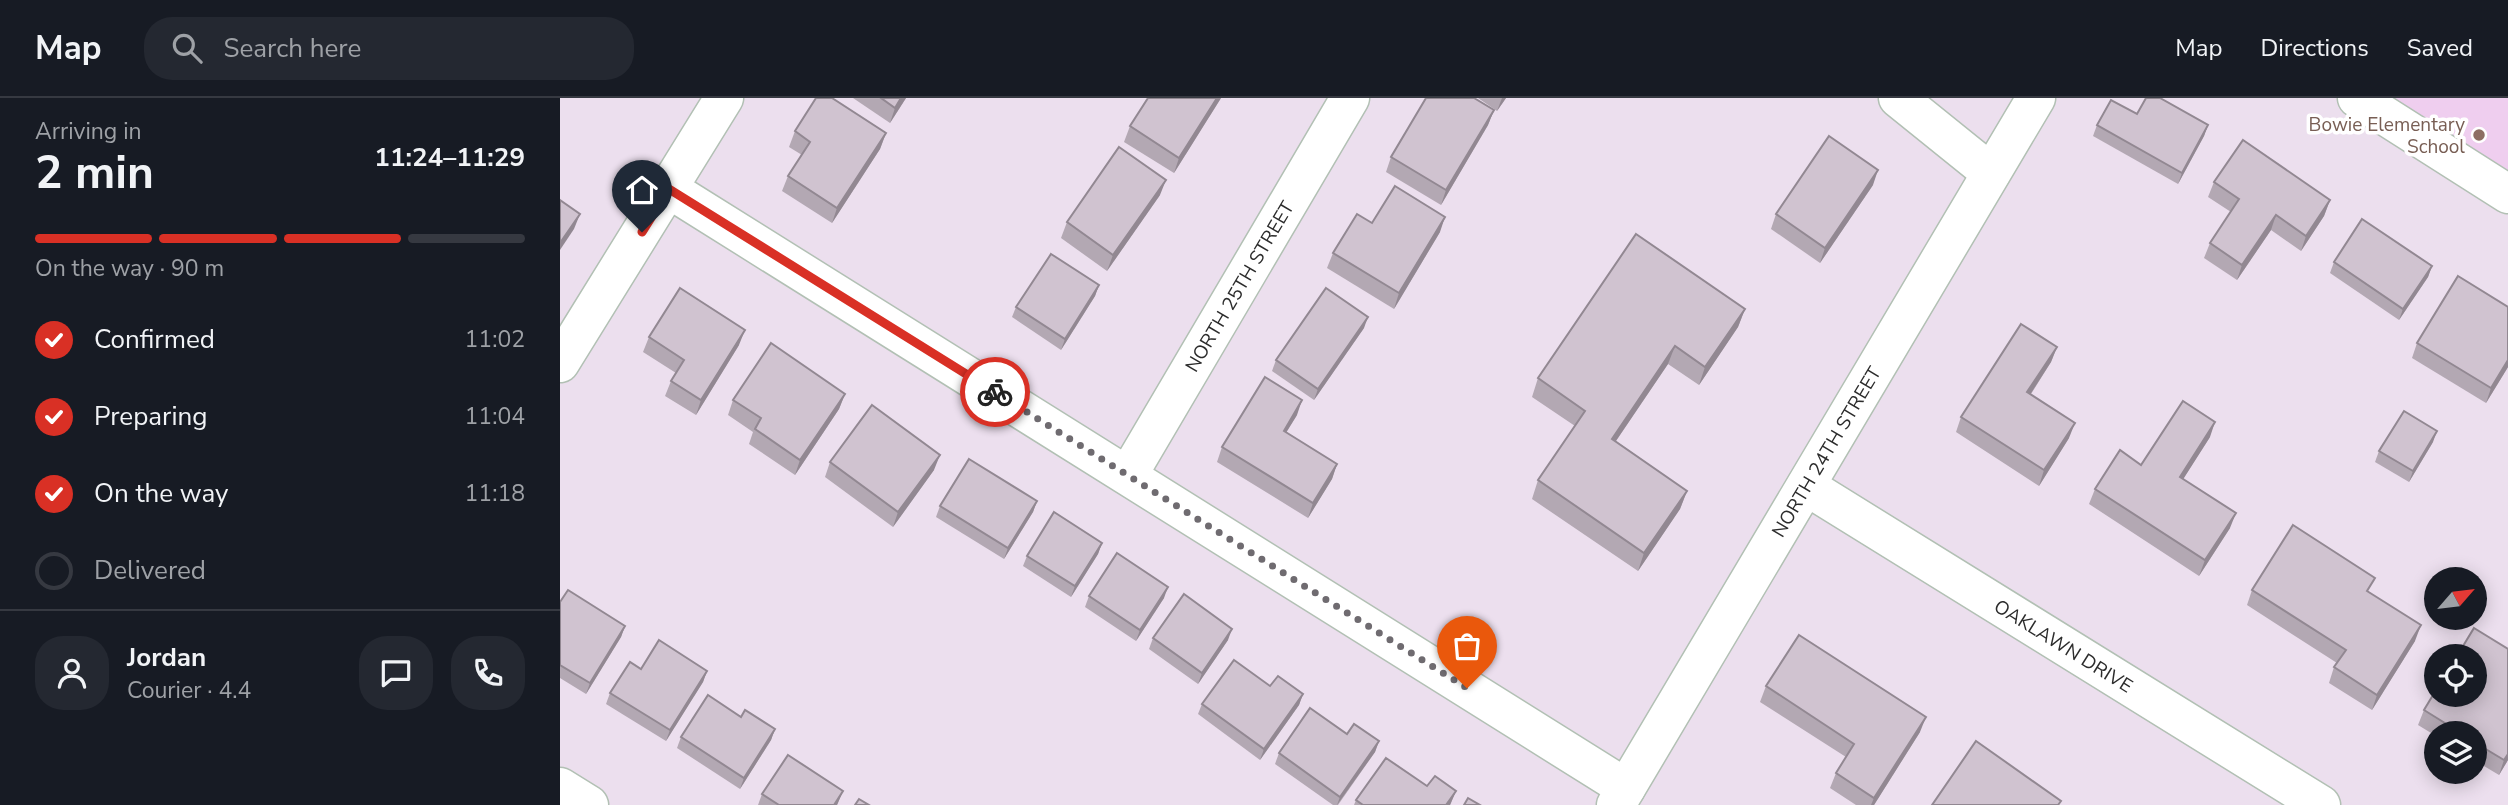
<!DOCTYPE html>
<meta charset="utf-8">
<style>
:root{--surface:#171b24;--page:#242831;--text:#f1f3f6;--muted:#9ea1a6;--line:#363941;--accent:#d93025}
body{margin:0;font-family:"Nunito Sans",sans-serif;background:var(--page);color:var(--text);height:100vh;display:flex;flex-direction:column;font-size:26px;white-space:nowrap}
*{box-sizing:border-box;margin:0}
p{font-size:23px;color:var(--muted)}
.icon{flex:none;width:38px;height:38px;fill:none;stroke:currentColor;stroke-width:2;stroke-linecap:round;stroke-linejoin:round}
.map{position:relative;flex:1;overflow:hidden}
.sheet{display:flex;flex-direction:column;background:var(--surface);width:560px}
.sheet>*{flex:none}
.needle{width:46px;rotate:62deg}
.controls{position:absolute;left:1864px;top:469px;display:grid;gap:14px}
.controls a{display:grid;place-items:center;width:63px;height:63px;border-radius:50%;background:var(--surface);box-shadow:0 4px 18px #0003;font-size:35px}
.pin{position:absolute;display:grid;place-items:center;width:60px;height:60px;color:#fff;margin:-72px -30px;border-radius:50% 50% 50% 0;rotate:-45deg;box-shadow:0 0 7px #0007}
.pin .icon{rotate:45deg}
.courier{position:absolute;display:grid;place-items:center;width:70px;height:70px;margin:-35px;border:5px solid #d93025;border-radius:50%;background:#fff;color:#222;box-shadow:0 2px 9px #0007}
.headline em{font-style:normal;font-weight:700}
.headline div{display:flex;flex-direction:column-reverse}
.headline{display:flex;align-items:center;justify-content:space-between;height:119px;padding:0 35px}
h1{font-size:46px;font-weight:700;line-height:52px}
.bar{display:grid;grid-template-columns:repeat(4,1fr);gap:10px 7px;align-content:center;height:84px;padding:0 35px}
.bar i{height:9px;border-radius:5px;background:var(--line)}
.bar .on{background:var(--accent)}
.bar p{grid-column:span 4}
.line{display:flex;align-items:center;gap:18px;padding:0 35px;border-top:2px solid var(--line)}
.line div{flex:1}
.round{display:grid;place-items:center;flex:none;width:74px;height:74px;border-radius:28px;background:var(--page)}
ol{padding:0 35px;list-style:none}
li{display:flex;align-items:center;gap:21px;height:77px}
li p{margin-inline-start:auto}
li .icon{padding:7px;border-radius:50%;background:var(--accent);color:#fff;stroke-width:4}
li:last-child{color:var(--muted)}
li i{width:38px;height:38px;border:4px solid var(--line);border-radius:50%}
header{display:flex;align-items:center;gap:42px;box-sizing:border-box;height:98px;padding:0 35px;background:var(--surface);border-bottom:2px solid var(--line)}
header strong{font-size:33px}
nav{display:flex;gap:38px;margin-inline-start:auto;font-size:24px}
.search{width:490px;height:63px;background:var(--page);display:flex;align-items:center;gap:18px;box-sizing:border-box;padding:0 24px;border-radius:28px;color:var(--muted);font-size:26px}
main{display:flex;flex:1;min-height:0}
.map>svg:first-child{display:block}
.education{fill:#efceef}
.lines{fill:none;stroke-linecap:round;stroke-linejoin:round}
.minor-casing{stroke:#b2c0b4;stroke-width:41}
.minor{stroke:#fff;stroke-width:38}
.wall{fill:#b3a8b3}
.shaded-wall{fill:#928892}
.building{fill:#d0c3d0;stroke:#928892;stroke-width:2}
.done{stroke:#6f6b70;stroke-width:7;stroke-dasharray:0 12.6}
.route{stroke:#d93025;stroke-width:9}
.education-dot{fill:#8d6e63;stroke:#fff;stroke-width:2.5}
.labels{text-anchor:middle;stroke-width:7;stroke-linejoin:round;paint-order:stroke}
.education-label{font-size:19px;fill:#785e54;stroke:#fff;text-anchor:end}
.street-label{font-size:19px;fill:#2c2c2c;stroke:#fff}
</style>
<header>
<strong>Map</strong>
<div class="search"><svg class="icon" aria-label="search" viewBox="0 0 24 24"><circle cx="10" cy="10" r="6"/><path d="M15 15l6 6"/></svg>Search here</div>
<nav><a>Map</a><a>Directions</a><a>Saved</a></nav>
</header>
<main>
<section class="sheet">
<div class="headline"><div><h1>2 min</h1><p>Arriving in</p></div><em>11:24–11:29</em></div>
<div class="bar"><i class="on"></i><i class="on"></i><i class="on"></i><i></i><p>On the way · 90 m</p></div>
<ol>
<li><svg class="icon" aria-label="check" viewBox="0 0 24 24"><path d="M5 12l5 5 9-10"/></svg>Confirmed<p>11:02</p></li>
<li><svg class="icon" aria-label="check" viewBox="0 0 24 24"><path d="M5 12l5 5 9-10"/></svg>Preparing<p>11:04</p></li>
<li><svg class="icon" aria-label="check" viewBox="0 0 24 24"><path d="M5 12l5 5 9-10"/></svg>On the way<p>11:18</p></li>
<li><i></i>Delivered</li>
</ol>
<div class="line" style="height:126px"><a class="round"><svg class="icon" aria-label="person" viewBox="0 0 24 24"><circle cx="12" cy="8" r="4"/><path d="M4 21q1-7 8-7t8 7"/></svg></a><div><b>Jordan</b><p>Courier · 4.4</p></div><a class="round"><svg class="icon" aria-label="chat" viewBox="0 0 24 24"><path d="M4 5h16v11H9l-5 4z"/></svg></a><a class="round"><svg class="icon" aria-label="phone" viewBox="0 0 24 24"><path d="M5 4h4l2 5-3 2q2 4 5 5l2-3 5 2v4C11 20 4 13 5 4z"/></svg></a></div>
</section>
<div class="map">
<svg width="1948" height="707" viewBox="0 0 1948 707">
<rect width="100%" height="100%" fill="#ecdfee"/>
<path class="education" d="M1830,0H1948V74Z"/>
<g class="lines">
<g class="minor-casing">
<g id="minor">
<path d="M1338,0L1431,75"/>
<path d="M1797,0L1948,96"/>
<path d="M109,91L1066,690"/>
<path d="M0,265L164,0"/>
<path id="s1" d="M568,377L790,0"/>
<path id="s2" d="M1246,388L1761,707"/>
<path d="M0,689L29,707"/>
<path id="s3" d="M1056,707L1476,0"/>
</g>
</g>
<use href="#minor" class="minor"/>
</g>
<g class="wall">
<path d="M293,0H346L330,25Z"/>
<path d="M661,0L614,75L564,44L570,28Z"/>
<path d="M918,0H946L937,13Z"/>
<path d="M934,12L928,27L881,107L826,74L831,59Z"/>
<path d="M1577,16L1648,27L1644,38L1618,86L1533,38L1537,27Z"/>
<path d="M235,33L326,35L320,51L272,125L222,93L228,78L242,57L229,49Z"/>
<path d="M1654,84L1770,102L1764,118L1741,153L1711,132L1677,182L1644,160L1650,145L1671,114L1648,99Z"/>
<path d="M1313,87L1260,165L1211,131L1216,116Z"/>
<path d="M600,97L547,173L501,140L507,124Z"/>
<path d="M812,125L880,134L834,211L767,170L773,155Z"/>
<path d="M1774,164L1872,168L1868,179L1839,222L1770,175Z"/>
<path d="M539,187L535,198L501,252L452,219L456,209Z"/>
<path d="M1185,211L1178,229L1139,287L1108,266L1056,343L1127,393L1120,411L1078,473L972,401L978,382L1015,328L972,299L978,280Z"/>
<path d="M804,230L754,302L712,273L716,262Z"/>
<path d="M89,239L179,247L136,317L105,298L111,283L116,275L83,254Z"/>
<path d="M1857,245L1948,269L1926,305L1852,260Z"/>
<path d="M1497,249L1491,264L1471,296L1509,340L1479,388L1396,334L1401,319Z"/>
<path d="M285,296L279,311L235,377L189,346L193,334L168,317L173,302Z"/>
<path d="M737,317L726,334L777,366L772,381L748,420L657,364L662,349Z"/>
<path d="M1650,339L1623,381L1670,430L1639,478L1529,406L1535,391L1581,367Z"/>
<path d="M1873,344L1849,384L1815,364L1819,353Z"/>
<path d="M270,364L374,372L333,429L265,379Z"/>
<path d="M477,403L473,414L444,461L376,419L380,408Z"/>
<path d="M542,445L538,456L511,499L463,468L467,458Z"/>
<path d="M1692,492L1809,495L1855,543L1812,612L1769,585L1774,569L1777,565L1687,507Z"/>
<path d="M529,498L604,500L576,543L525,509Z"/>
<path d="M0,504L65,528L61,539L26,596L0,580Z"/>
<path d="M1914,530L1948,551V662L1939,677L1914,662V635H1876V638L1858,627L1864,612L1876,592V597H1914V558H1897Z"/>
<path d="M593,540L668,542L638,586L589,551Z"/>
<path d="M81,571L147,573L143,584L106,643L46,606L50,595Z"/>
<path d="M710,588L743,596L739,607L700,662L638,616L642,606Z"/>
<path d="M1206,588L1360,634L1314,707H1296L1270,690L1276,675L1286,659L1200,604Z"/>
<path d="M181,619L215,631L211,642L180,691L117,650L121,639Z"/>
<path d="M787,636L819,643L815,654L778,707H773L715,666L719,655Z"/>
<path d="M867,688L896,693L890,707H794L796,702Z"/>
<path d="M283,693L277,707H198L202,696Z"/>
</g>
<g class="shaded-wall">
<path d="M341,0H346L330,25L335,10Z"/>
<path d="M657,0H661L614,75L619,60Z"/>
<path d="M942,0H946L937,13Z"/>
<path d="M934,12L928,27L881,107L886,92Z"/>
<path d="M1648,27L1644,38L1618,86L1622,75Z"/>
<path d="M326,35L320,51L272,125L277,110Z"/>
<path d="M1318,72L1313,87L1260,165L1265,150Z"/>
<path d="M606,82L600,97L547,173L553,157Z"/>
<path d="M1770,102L1764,118L1741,153L1746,138Z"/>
<path d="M20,116L14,131L0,152V145Z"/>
<path d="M1716,117L1711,132L1677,182L1682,167Z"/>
<path d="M885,119L880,134L834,211L839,195Z"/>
<path d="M1872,168L1868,179L1839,222L1843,211Z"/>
<path d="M539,187L535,198L501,252L505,241Z"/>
<path d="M1185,211L1178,229L1139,287L1145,269Z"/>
<path d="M808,219L804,230L754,302L758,291Z"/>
<path d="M185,232L179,247L136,317L141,302Z"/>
<path d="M1115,248L1108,266L1045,359L1052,341Z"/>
<path d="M1497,249L1491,264L1462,309L1467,294Z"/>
<path d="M1948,262V269L1926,305L1931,290Z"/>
<path d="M285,296L279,311L235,377L240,362Z"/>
<path d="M742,302L737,317L718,348L724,333Z"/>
<path d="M1655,324L1650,339L1615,394L1620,379Z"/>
<path d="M1515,325L1509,340L1479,388L1484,372Z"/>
<path d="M1877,333L1873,344L1849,384L1853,373Z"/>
<path d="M380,357L374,372L333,429L338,414Z"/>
<path d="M777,366L772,381L748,420L753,405Z"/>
<path d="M1127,393L1120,411L1078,473L1084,455Z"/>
<path d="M477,403L473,414L444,461L448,450Z"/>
<path d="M1676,415L1670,430L1639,478L1645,462Z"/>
<path d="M542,445L538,456L511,499L515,488Z"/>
<path d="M608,489L604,500L576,543L580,532Z"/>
<path d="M1861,527L1855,543L1812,612L1817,597Z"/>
<path d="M65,528L61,539L26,596L30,585Z"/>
<path d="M672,531L668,542L638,586L642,575Z"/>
<path d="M147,573L143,584L106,643L110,632Z"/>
<path d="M743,596L739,607L700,662L704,651Z"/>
<path d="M1366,619L1360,634L1314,707H1311L1314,700Z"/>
<path d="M215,631L211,642L180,691L184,680Z"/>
<path d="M819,643L815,654L777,707L780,699Z"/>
<path d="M1948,656V662L1939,677L1944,662Z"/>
<path d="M283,693L277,707H274Z"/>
<path d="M896,693L890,707H886Z"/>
</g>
<g class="building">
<path d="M256,0H272L326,35L277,110L228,78L250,44L235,33Z"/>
<path d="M321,0H341L335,10Z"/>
<path d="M588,0H657L619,60L570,28Z"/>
<path d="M866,0H914L934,12L886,92L831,59Z"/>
<path d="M1586,0H1600L1648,27L1622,75L1537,27L1551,2L1577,16Z"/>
<path d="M1269,38L1318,72L1265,150L1216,116Z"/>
<path d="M1683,42L1770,102L1746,138L1716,117L1682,167L1650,145L1679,101L1654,84Z"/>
<path d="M559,49L606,82L553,157L507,124Z"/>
<path d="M835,88L885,119L839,195L773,155L797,116L812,125Z"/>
<path d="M0,102L20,116L0,145Z"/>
<path d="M1802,121L1872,168L1843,211L1774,164Z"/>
<path d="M1076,136L1185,211L1145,269L1115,248L1052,341L1127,393L1084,455L978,382L1025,313L978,280Z"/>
<path d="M491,156L539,187L505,241L456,209Z"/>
<path d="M1898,178L1948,209V262L1931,290L1857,245Z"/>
<path d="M120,190L185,232L141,302L111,283L124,262L89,239Z"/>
<path d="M766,190L808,219L758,291L716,262Z"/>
<path d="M1461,226L1497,249L1467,294L1515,325L1484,372L1401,319Z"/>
<path d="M211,245L285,296L240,362L195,331L201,320L173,302Z"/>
<path d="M705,279L742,302L724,333L777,366L753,405L662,349Z"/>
<path d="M1623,303L1655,324L1620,379L1676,415L1645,462L1535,391L1560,352L1581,367Z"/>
<path d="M312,307L380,357L338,414L270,364Z"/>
<path d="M1844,313L1877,333L1853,373L1819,353Z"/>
<path d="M409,361L477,403L448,450L380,408Z"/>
<path d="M494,414L542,445L515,488L467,458Z"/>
<path d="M1733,427L1815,480L1807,493L1861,527L1817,597L1774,569L1786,552L1692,492Z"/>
<path d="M557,455L608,489L580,532L529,498Z"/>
<path d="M8,492L65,528L30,585L0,567V504Z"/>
<path d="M624,496L672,531L642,575L593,540Z"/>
<path d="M1914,530L1948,551V656L1944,662L1914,644V635H1901L1864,612L1876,592V597H1914V558H1897Z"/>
<path d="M1239,537L1366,619L1314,700L1276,675L1294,646L1206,588Z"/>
<path d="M99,542L147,573L110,632L50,595L70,564L81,571Z"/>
<path d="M674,562L710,588L718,578L743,596L704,651L642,606Z"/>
<path d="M148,597L181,619L185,612L215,631L184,680L121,639Z"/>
<path d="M750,610L787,636L794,626L819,643L780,699L719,655Z"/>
<path d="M1416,643L1501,703L1498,707H1372Z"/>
<path d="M228,657L283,693L274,707H219L202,696Z"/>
<path d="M826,660L867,688L875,678L896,693L886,707H803L796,702Z"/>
<path d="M908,700L920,707H904Z"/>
<path d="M299,701L309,707H295Z"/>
</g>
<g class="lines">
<path class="done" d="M435,294L907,590"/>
<path class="route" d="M82,134L109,91L435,294"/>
</g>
<circle class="education-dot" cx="1919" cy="37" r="7"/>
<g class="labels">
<g class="education-label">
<text x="1905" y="33">Bowie Elementary<tspan x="1905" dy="22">School</tspan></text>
</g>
<g class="street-label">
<text dy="7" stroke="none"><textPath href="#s1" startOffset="219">NORTH 25TH STREET</textPath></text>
<text dy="7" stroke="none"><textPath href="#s3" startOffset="411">NORTH 24TH STREET</textPath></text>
<text dy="7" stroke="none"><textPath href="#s2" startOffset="303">OAKLAWN DRIVE</textPath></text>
</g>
</g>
</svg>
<div class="controls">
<a><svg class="needle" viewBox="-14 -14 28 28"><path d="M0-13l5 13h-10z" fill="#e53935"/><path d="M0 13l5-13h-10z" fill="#9ea1a6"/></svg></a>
<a><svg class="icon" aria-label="locate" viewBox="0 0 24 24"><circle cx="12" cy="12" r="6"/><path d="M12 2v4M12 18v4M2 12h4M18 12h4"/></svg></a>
<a><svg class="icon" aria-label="layers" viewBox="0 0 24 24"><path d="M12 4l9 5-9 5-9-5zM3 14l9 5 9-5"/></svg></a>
</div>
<div class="pin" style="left:907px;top:590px;background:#ea580c"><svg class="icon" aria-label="bag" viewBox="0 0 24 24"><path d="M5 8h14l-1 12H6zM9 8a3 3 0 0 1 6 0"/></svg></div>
<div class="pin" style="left:82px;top:134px;background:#1f2937"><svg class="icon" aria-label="home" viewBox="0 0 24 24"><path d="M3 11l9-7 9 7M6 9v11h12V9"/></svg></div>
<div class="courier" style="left:435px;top:294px"><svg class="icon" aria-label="bike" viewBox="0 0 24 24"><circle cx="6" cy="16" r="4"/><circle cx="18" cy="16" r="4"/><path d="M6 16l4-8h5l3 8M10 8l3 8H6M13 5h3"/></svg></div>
</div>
</main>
